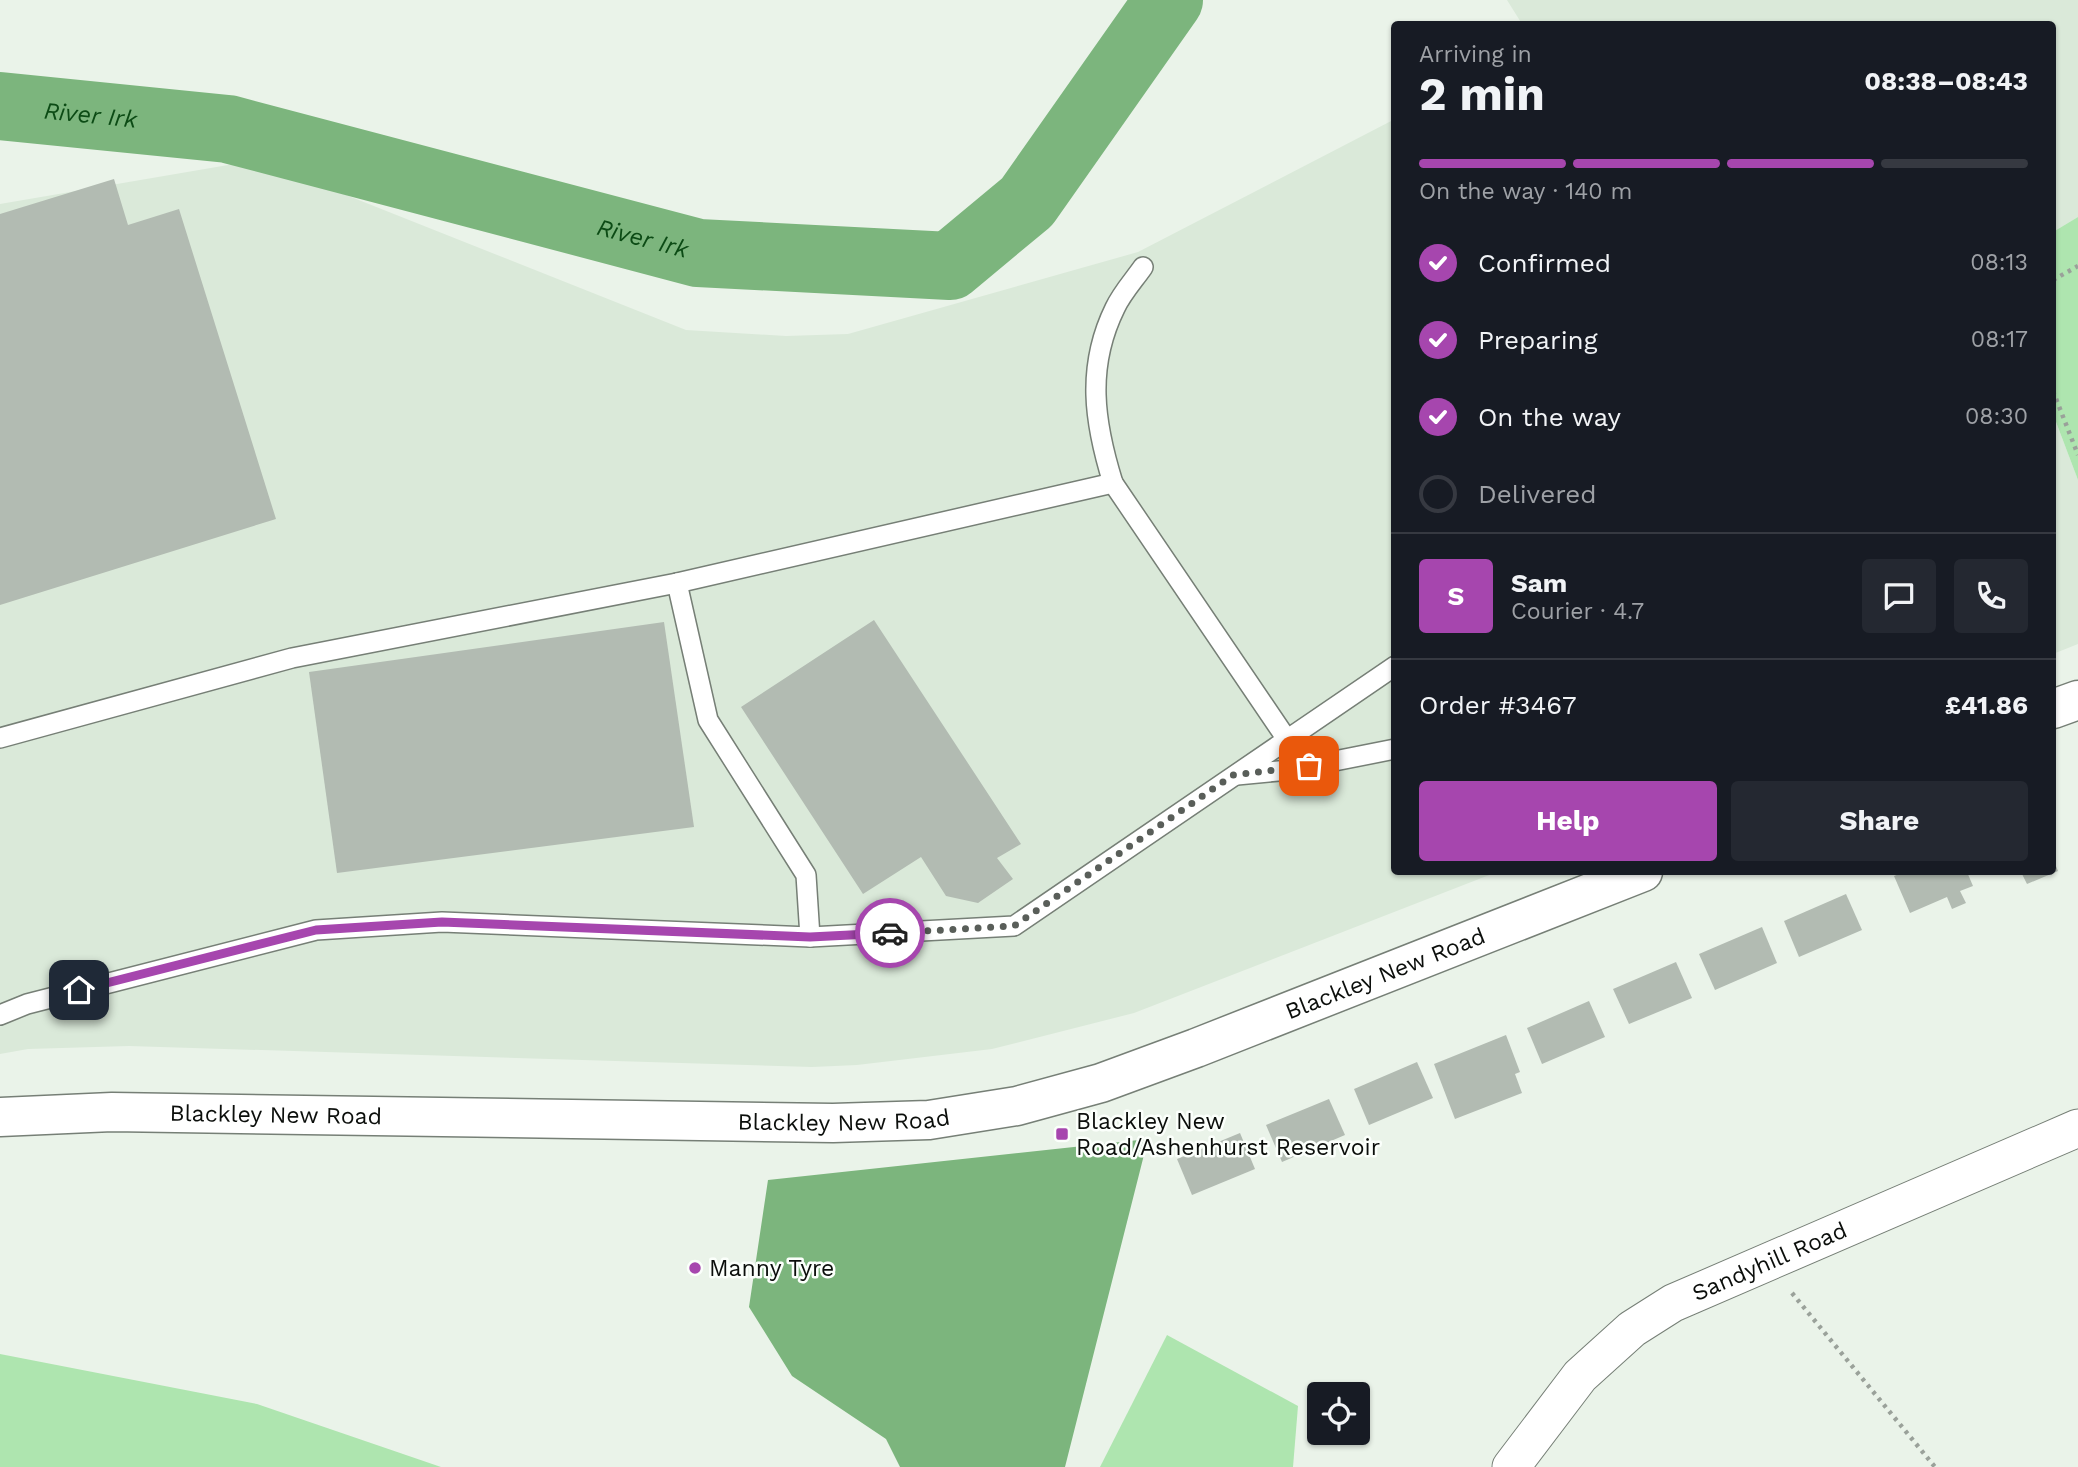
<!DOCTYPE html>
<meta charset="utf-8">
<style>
:root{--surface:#171b24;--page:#242831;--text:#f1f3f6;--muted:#9ea1a6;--line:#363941;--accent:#a646ae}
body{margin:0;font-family:"Work Sans",sans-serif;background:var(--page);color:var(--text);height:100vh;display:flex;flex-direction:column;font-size:26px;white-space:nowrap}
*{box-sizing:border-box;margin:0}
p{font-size:23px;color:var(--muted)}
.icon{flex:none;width:38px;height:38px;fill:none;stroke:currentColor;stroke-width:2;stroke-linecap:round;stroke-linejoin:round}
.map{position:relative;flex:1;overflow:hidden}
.details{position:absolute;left:1391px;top:21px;width:665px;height:854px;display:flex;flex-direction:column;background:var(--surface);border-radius:7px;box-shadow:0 2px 5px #0004}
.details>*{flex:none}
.fabs{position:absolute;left:1307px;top:1382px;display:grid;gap:14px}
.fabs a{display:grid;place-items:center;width:63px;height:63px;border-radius:7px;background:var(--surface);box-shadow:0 2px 5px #0004;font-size:35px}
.pin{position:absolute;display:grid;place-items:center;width:60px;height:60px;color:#fff;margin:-30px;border-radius:14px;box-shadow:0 4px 10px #0006}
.courier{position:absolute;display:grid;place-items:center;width:70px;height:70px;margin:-35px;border:5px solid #a646ae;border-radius:50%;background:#fff;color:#222;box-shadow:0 2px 9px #0007}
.summary em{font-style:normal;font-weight:700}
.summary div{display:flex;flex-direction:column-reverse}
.summary{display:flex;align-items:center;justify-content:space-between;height:119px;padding:0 28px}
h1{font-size:46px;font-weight:700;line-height:52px}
.bar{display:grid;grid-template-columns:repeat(4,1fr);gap:10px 7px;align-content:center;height:84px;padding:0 28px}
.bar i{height:9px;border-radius:5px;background:var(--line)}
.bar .selected{background:var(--accent)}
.bar p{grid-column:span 4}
.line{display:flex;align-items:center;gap:18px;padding:0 28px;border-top:2px solid var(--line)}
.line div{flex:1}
.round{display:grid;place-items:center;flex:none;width:74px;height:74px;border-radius:7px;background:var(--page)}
ol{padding:0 28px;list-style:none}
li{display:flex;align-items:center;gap:21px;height:77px}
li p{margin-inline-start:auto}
li .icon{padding:7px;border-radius:50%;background:var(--accent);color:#fff;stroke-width:4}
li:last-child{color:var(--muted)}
li i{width:38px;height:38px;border:4px solid var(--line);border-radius:50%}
.cta{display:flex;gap:14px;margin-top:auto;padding:14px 28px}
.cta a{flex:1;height:80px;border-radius:7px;background:var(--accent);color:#fff;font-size:28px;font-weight:700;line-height:80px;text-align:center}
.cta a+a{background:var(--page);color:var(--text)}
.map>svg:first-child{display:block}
.built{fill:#dae9d9}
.green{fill:#aee5af}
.water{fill:#7cb57d}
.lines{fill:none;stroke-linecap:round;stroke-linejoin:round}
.river{stroke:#7cb57d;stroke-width:68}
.building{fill:#b2bbb2}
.lane-casing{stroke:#767f76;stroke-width:22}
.street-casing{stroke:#767f76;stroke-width:39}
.secondary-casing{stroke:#767f76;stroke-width:41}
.path{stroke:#9aa19a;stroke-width:4.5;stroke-dasharray:3.5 5;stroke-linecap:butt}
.lane{stroke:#fff;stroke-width:19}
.street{stroke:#fff;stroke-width:37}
.secondary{stroke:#fff;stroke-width:38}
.done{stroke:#595e59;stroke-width:7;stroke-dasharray:0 12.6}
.route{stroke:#a646ae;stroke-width:9}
.poi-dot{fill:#a646ae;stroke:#fbfffb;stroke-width:2.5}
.labels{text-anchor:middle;stroke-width:5;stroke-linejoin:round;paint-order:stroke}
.street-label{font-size:23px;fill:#0b0e0b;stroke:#fbfffb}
.poi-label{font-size:23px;fill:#0b0e0b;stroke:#fbfffb;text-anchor:start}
.water-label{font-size:24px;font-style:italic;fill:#0c4b15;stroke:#fbfffb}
</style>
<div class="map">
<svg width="2078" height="1467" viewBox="0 0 2078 1467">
<rect width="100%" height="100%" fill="#eaf3e9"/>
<g class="built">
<path d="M1507,0H2078V217L2053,232V24H1522Z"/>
<path d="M1395,119V872H1497L1134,1013L992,1049L857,1065L812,1067L129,1046L28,1049L0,1054V204L258,160L686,330L786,336L848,334L1138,252Z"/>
<path d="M2053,414L2078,480V644L2053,654Z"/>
</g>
<g class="green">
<path d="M2078,217V480L2053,414V232Z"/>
<path d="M1167,1335L1298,1406L1293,1467H1100Z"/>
<path d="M0,1354L257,1404L441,1467H0Z"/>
</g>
<path class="water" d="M1148,1139L1065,1467H900L886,1439L792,1376L749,1307L768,1180Z"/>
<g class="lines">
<path class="river" id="s1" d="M0,106L228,129L698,253L950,266L1027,202L1169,0"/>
</g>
<g class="building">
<path d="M114,179L128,225L179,209L276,519L0,605V214Z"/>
<path d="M874,620L1021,844L997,858L1013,879L978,903L946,896L921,857L863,894L741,707Z"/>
<path d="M664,622L694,827L337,873L309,672Z"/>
<path d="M2053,859L2058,871L2027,884L2021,872H2053Z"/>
<path d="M1904,872H1967L1973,886L1960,891L1966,903L1952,909L1947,897L1910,913L1894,876Z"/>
<path d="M1846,894L1862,930L1799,957L1784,921Z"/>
<path d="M1762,927L1777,963L1715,990L1699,954Z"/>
<path d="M1676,962L1692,998L1629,1024L1613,989Z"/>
<path d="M1589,1001L1605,1037L1542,1064L1527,1028Z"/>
<path d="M1506,1035L1520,1072L1515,1074L1522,1093L1455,1119L1434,1064Z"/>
<path d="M1417,1062L1433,1098L1369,1125L1354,1089Z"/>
<path d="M1329,1099L1345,1135L1282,1162L1266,1125Z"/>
<path d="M1240,1133L1255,1169L1192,1195L1177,1159Z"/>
</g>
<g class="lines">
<g class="lane-casing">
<g id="lane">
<path d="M1143,267C1134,280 1122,293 1115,308C1086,367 1094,422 1113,483L1286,738"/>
<path d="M677,583L708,720L806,875L810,937"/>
<path d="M0,738L292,658L677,583L1113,483"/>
<path d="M1237,775L1289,770L1395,749"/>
<path d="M0,1015L27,1004L316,930L442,922L810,937L1014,926L1395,666"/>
</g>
</g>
<g class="street-casing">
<g id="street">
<path id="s2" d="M1511,1467L1580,1376L1632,1329L1673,1303L2078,1128"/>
</g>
</g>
<g class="secondary-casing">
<g id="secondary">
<path d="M2053,709L2078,700"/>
<path id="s3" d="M0,1117L112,1112L833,1123L929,1120L1017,1106L1101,1083L1196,1048L1643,872"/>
</g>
</g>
<g class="path">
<path d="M2053,280L2078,266"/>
<path d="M2053,391L2078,455"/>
<path d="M1792,1293L1935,1467"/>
</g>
<use href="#lane" class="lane"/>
<use href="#street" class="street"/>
<use href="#secondary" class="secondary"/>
</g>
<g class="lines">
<path class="done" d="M890,933L1014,926L1233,775L1309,766"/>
<path class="route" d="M79,990L316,930L442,922L810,937L890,933"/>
</g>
<g class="poi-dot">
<rect x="1055" y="1127" width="14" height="14" rx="3.5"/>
<circle cx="695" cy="1268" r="7"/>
</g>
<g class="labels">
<g class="street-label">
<text dy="8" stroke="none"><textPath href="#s3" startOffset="1410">Blackley New Road</textPath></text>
<text dy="8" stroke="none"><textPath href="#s3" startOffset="276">Blackley New Road</textPath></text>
<text dy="8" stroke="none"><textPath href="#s3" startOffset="844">Blackley New Road</textPath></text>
<text dy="8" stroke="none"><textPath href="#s2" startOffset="338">Sandyhill Road</textPath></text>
</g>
<g class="poi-label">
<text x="1076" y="1129">Blackley New<tspan x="1076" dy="26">Road/Ashenhurst Reservoir</tspan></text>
<text x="709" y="1276">Manny Tyre</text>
</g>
<g class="water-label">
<text dy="8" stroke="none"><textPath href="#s1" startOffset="91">River Irk</textPath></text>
<text dy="8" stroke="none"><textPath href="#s1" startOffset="658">River Irk</textPath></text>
</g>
</g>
</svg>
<div class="fabs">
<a><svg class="icon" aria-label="locate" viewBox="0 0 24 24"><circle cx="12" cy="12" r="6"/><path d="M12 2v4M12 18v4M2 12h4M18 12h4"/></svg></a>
</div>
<div class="pin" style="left:1309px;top:766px;background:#ea580c"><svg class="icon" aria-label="bag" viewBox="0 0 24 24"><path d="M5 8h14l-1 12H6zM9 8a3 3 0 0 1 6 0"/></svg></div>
<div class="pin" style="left:79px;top:990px;background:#1f2937"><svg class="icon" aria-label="home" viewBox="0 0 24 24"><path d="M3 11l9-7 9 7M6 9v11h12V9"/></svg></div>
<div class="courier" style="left:890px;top:933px"><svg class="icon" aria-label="car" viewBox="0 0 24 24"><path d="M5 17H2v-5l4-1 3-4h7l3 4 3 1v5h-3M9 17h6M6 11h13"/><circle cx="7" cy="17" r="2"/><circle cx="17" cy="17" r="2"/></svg></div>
<section class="details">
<div class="summary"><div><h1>2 min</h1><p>Arriving in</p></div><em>08:38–08:43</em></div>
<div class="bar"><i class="selected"></i><i class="selected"></i><i class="selected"></i><i></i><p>On the way · 140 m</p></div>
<ol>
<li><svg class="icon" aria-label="check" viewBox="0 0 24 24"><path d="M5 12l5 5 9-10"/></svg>Confirmed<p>08:13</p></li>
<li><svg class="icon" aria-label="check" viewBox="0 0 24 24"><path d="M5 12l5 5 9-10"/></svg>Preparing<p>08:17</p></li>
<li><svg class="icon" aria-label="check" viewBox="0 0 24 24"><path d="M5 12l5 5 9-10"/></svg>On the way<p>08:30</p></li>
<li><i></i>Delivered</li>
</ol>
<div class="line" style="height:126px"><b class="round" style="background:var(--accent);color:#fff">S</b><div><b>Sam</b><p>Courier · 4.7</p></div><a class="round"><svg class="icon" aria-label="chat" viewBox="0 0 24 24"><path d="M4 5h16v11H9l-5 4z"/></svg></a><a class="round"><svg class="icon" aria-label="phone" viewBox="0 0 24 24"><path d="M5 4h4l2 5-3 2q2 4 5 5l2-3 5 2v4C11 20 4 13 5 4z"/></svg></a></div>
<div class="line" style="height:91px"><div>Order #3467</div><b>£41.86</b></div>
<div class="cta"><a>Help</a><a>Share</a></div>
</section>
</div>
